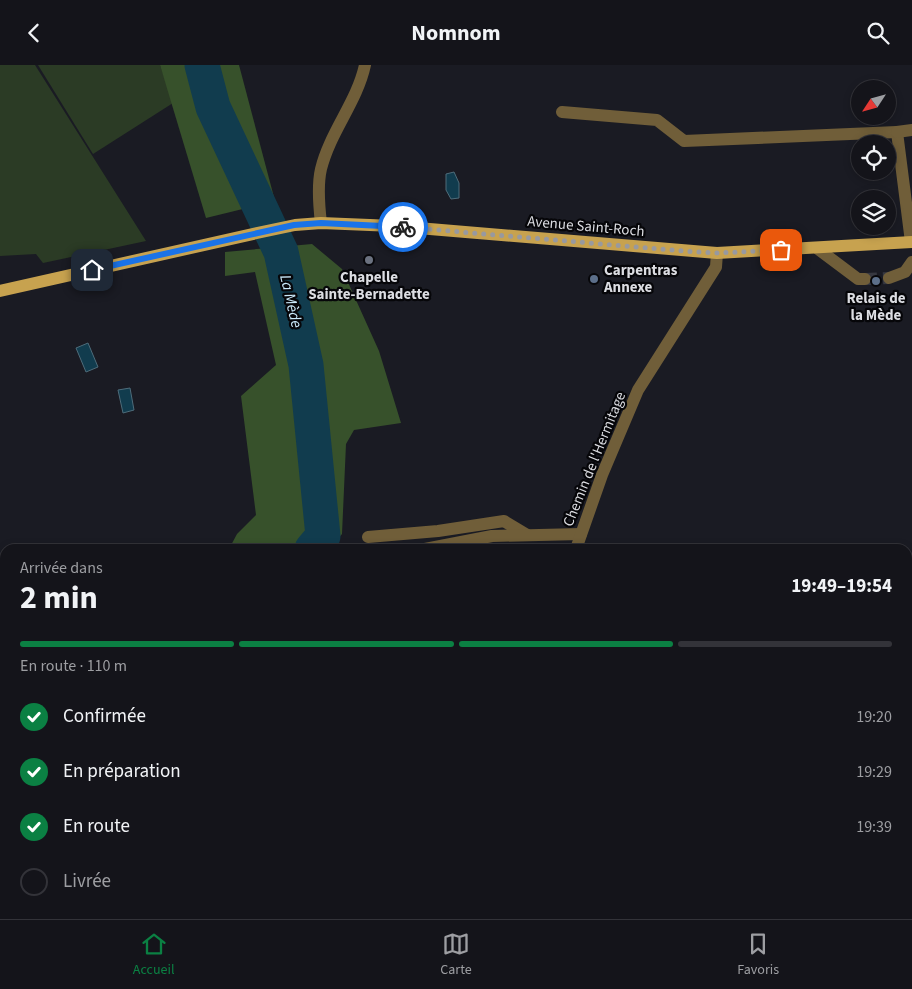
<!DOCTYPE html>
<html lang="fr">
<meta charset="utf-8">
<style>
:root{--surface:#14141a;--page:#1d1d23;--text:#f1f3f6;--muted:#9d9ea2;--line:#333339;--accent:#0b8043}
body{margin:0;font-family:"Source Sans 3",sans-serif;background:var(--page);color:var(--text);height:100vh;display:flex;flex-direction:column;font-size:19px;white-space:nowrap}
*{box-sizing:border-box;margin:0}
p{font-size:16px;color:var(--muted)}
.icon{flex:none;width:28px;height:28px;fill:none;stroke:currentColor;stroke-width:2;stroke-linecap:round;stroke-linejoin:round}
.map{position:relative;flex:1;overflow:hidden}
.drawer{position:absolute;left:0px;top:479px;width:912px;height:376px;display:flex;flex-direction:column;background:var(--surface);border-radius:15px 15px 0 0;box-shadow:0 2px 8px #0003,0 0 0 1px var(--line)}
.drawer>*{flex:none}
.needle{width:32px;rotate:234deg}
.controls{position:absolute;left:851px;top:15px;display:grid;gap:10px}
.controls a{display:grid;place-items:center;width:45px;height:45px;border-radius:50%;background:var(--surface);box-shadow:0 2px 8px #0003,0 0 0 1px var(--line);font-size:25px}
.pin{position:absolute;display:grid;place-items:center;width:42px;height:42px;color:#fff;margin:-21px;border-radius:10px;box-shadow:0 2px 8px #0006}
.courier{position:absolute;display:grid;place-items:center;width:50px;height:50px;margin:-25px;border:4px solid #1a73e8;border-radius:50%;background:#fff;color:#222;box-shadow:0 1px 6px #0007}
.headline em{font-style:normal;font-weight:700}
.headline div{display:flex;flex-direction:column-reverse}
.headline{display:flex;align-items:center;justify-content:space-between;height:85px;padding:0 20px}
h1{font-size:32px;font-weight:700;line-height:38px}
.bar{display:grid;grid-template-columns:repeat(4,1fr);gap:8px 5px;align-content:center;height:60px;padding:0 20px}
.bar i{height:6px;border-radius:4px;background:var(--line)}
.bar .on{background:var(--accent)}
.bar p{grid-column:span 4}
ol{padding:0 20px;list-style:none}
li{display:flex;align-items:center;gap:15px;height:55px}
li p{margin-inline-start:auto}
li .icon{padding:5px;border-radius:50%;background:var(--accent);color:#fff;stroke-width:4}
li:last-child{color:var(--muted)}
li i{width:28px;height:28px;border:2px solid var(--line);border-radius:50%}
header{display:flex;justify-content:space-between;align-items:center;height:65px;padding:0 20px;background:var(--surface);font-size:22px;font-weight:700}
.dock{display:flex;justify-content:space-around;align-items:center;height:70px;border-top:1px solid var(--line);background:var(--surface);font-size:14px;color:var(--muted)}
.dock a{display:grid;justify-items:center;gap:2px}
.dock .on{color:var(--accent)}
.map>svg:first-child{display:block}
.green{fill:#2b3b25}
.forest{fill:#37512b}
.water{fill:#113c4e;stroke:#4e6c7a}
.lines{fill:none;stroke-linecap:round;stroke-linejoin:round}
.river{stroke:#113c4e;stroke-width:35}
.minor-tunnel{stroke:#373840;stroke-width:12;stroke-dasharray:12 6;stroke-linecap:butt}
.minor{stroke:#705e39;stroke-width:12}
.major{stroke:#c7a24f;stroke-width:12}
.done{stroke:#98999f;stroke-width:5;stroke-dasharray:0 9}
.route{stroke:#1a73e8;stroke-width:6}
.worship-dot{fill:#6b7280;stroke:#060609;stroke-width:2}
.service-dot{fill:#5c6f8a;stroke:#060609;stroke-width:2}
.labels{text-anchor:middle;stroke-width:4.5;stroke-linejoin:round;paint-order:stroke}
.street-label{font-size:15px;fill:#dcdde2;stroke:#060609}
.poi-label{font-size:15px;font-weight:bold;fill:#dcdde2;stroke:#060609}
.water-label{font-size:16px;font-style:italic;fill:#cae9fa;stroke:#060609}
</style>
<header><svg class="icon" aria-label="back" viewBox="0 0 24 24"><path d="M15 5l-7 7 7 7"/></svg>Nomnom<svg class="icon" aria-label="search" viewBox="0 0 24 24"><circle cx="10" cy="10" r="6"/><path d="M15 15l6 6"/></svg></header>
<div class="map">
<svg width="912" height="854" viewBox="0 0 912 854">
<rect width="100%" height="100%" fill="#1a1b23"/>
<g class="green">
<path d="M0,0H35L146,176L43,198L36,189L0,191Z"/>
<path d="M38,0H160L173,38L93,89Z"/>
</g>
<g class="forest">
<path d="M160,0H239L275,136L206,153Z"/>
<path d="M312,179L342,204L379,286L401,358L354,365L346,379L342,469L329,484H229L237,469L256,450L241,331L276,300L255,207L225,211V187Z"/>
<path d="M9,850H152L144,854H11Z"/>
<path d="M165,850H221L220,854H177Z"/>
</g>
<g class="water">
<path d="M454,107L459,118V133L451,134L446,125V109Z"/>
<path d="M88,278L98,302L86,307L76,283Z"/>
<path d="M130,323L134,345L123,348L118,325Z"/>
</g>
<g class="lines">
<g class="river">
<path d="M202,0L213,42L281,187L306,300L323,471L312,484"/>
<path d="M13,854L18,850"/>
</g>
<path class="minor-tunnel" d="M865,214L889,213"/>
<g class="minor">
<path d="M562,47L657,55L684,76L897,67L911,177"/>
<path d="M897,67L912,65"/>
<path d="M321,158C319,141 317,121 321,104C330,67 357,37 365,0"/>
<path d="M818,184L858,214H865"/>
<path d="M889,213L905,207L912,197"/>
<path d="M368,472L438,466L504,456L527,470"/>
<path d="M425,484L492,471L581,469"/>
<path d="M576,484L602,410L638,325L716,202L717,188"/>
<path d="M908,676L912,675"/>
<path d="M908,823L912,822"/>
<path d="M506,850L516,854"/>
<path d="M681,850L683,854"/>
<path d="M398,854L411,850"/>
<path d="M784,854L795,850"/>
</g>
<path class="major" d="M0,226L257,168L295,160L321,158L394,161L717,188L912,177"/>
</g>
<g class="lines">
<path class="done" d="M403,162L683,186L717,188L781,185"/>
<path class="route" d="M92,205L294,160L321,158L403,162"/>
</g>
<circle class="worship-dot" cx="369" cy="195" r="5"/>
<g class="service-dot">
<circle cx="594" cy="214" r="5"/>
<circle cx="876" cy="216" r="5"/>
</g>
<g class="labels">
<g class="street-label">
<text transform="translate(586 161) rotate(5)" y="5">Avenue Saint-Roch</text>
<text transform="translate(594 394) rotate(-68)" y="5">Chemin de l'Hermitage</text>
</g>
<g class="poi-label">
<text x="604" y="210" text-anchor="start">Carpentras<tspan x="604" dy="17">Annexe</tspan></text>
<text x="369" y="217">Chapelle<tspan x="369" dy="17">Sainte-Bernadette</tspan></text>
<text x="876" y="238">Relais de<tspan x="876" dy="17">la Mède</tspan></text>
</g>
<g class="water-label">
<text transform="translate(292 236) rotate(77)" y="6">La Mède</text>
</g>
</g>
</svg>
<div class="controls">
<a><svg class="needle" viewBox="-14 -14 28 28"><path d="M0-13l5 13h-10z" fill="#e53935"/><path d="M0 13l5-13h-10z" fill="#9d9ea2"/></svg></a>
<a><svg class="icon" aria-label="locate" viewBox="0 0 24 24"><circle cx="12" cy="12" r="6"/><path d="M12 2v4M12 18v4M2 12h4M18 12h4"/></svg></a>
<a><svg class="icon" aria-label="layers" viewBox="0 0 24 24"><path d="M12 4l9 5-9 5-9-5zM3 14l9 5 9-5"/></svg></a>
</div>
<div class="pin" style="left:781px;top:185px;background:#ea580c"><svg class="icon" aria-label="bag" viewBox="0 0 24 24"><path d="M5 8h14l-1 12H6zM9 8a3 3 0 0 1 6 0"/></svg></div>
<div class="pin" style="left:92px;top:205px;background:#1f2937"><svg class="icon" aria-label="home" viewBox="0 0 24 24"><path d="M3 11l9-7 9 7M6 9v11h12V9"/></svg></div>
<div class="courier" style="left:403px;top:162px"><svg class="icon" aria-label="bike" viewBox="0 0 24 24"><circle cx="6" cy="16" r="4"/><circle cx="18" cy="16" r="4"/><path d="M6 16l4-8h5l3 8M10 8l3 8H6M13 5h3"/></svg></div>
<section class="drawer">
<div class="headline"><div><h1>2 min</h1><p>Arrivée dans</p></div><em>19:49–19:54</em></div>
<div class="bar"><i class="on"></i><i class="on"></i><i class="on"></i><i></i><p>En route · 110 m</p></div>
<ol>
<li><svg class="icon" aria-label="check" viewBox="0 0 24 24"><path d="M5 12l5 5 9-10"/></svg>Confirmée<p>19:20</p></li>
<li><svg class="icon" aria-label="check" viewBox="0 0 24 24"><path d="M5 12l5 5 9-10"/></svg>En préparation<p>19:29</p></li>
<li><svg class="icon" aria-label="check" viewBox="0 0 24 24"><path d="M5 12l5 5 9-10"/></svg>En route<p>19:39</p></li>
<li><i></i>Livrée</li>
</ol>
</section>
</div>
<nav class="dock">
<a class="on"><svg class="icon" aria-label="home" viewBox="0 0 24 24"><path d="M3 11l9-7 9 7M6 9v11h12V9"/></svg>Accueil</a>
<a><svg class="icon" aria-label="map" viewBox="0 0 24 24"><path d="M3 6l6-2 6 2 6-2v14l-6 2-6-2-6 2zM9 4v14M15 6v14"/></svg>Carte</a>
<a><svg class="icon" aria-label="saved" viewBox="0 0 24 24"><path d="M7 4h10v16l-5-4-5 4z"/></svg>Favoris</a>
</nav>
